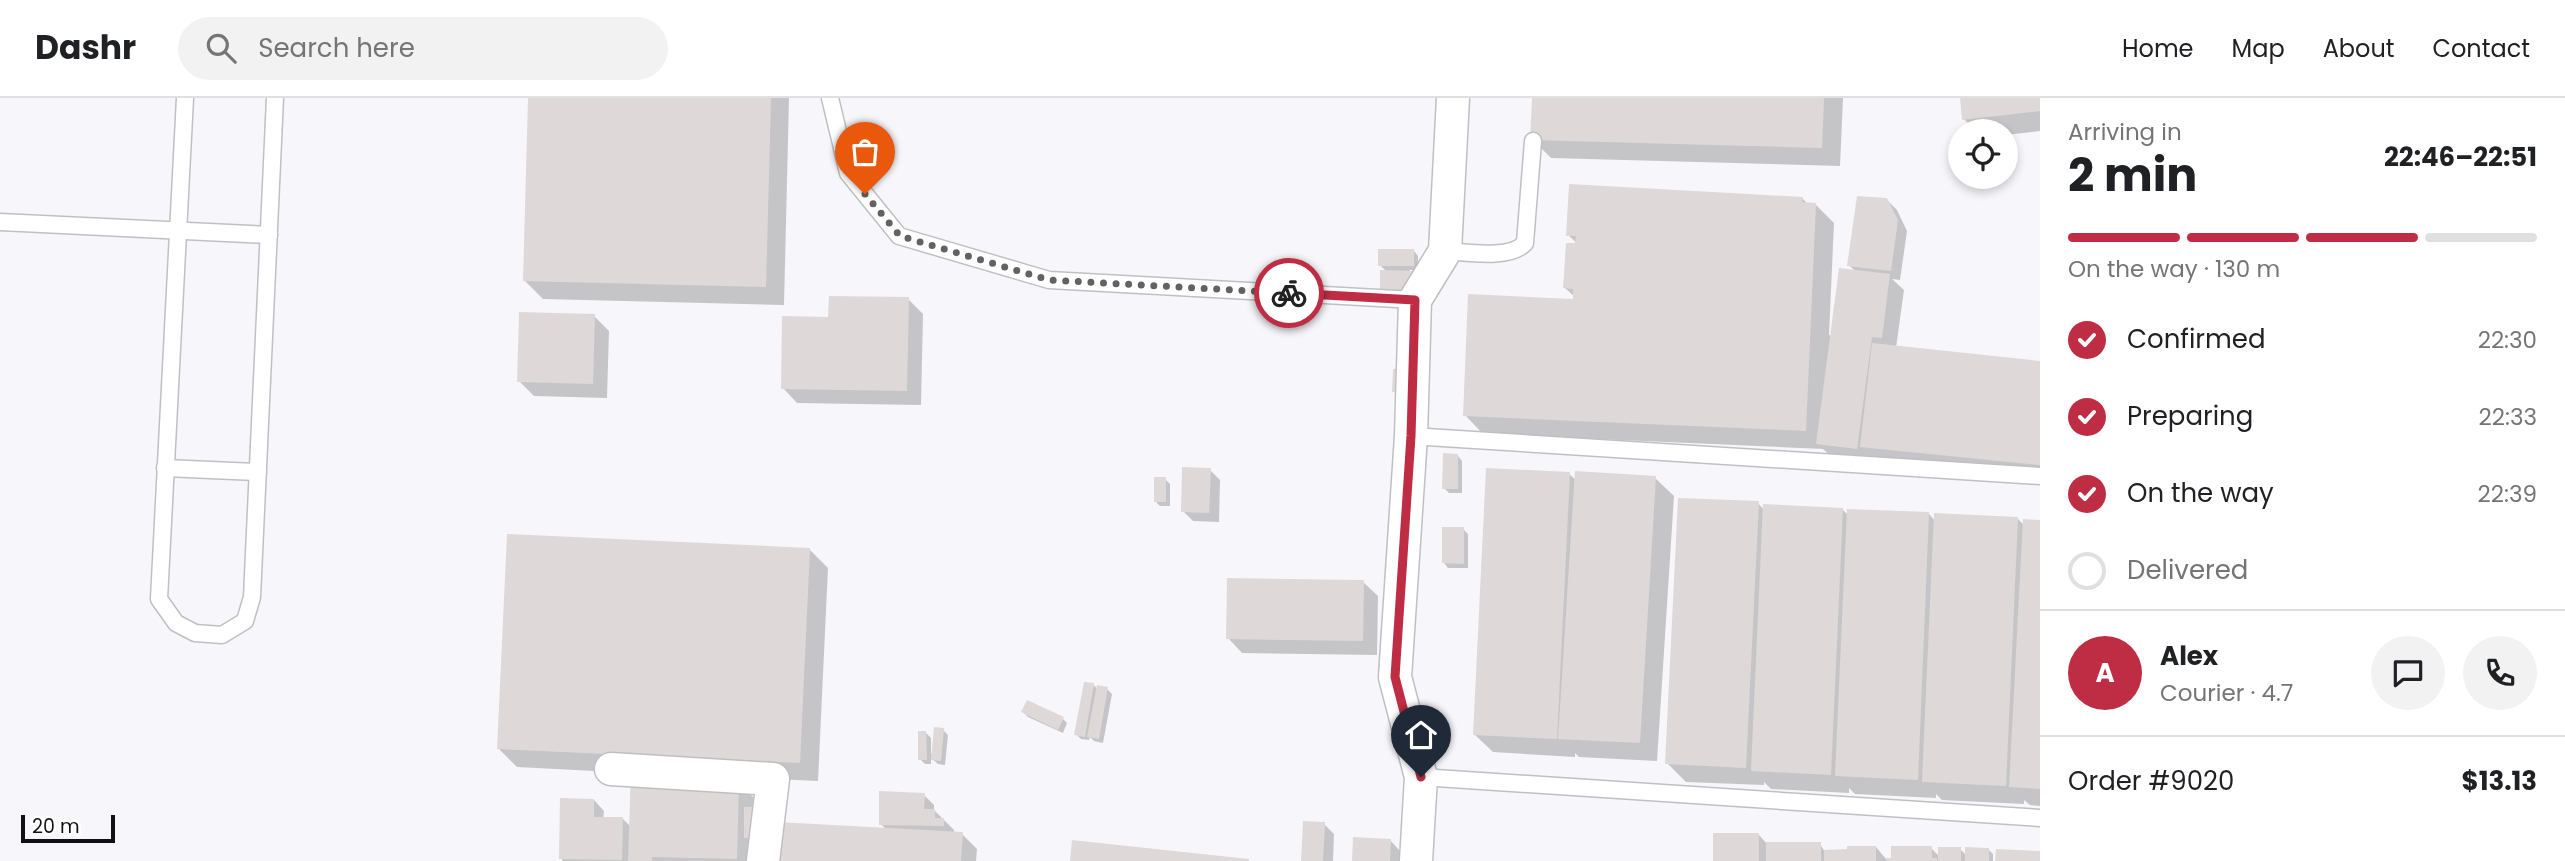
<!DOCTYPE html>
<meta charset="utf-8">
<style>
:root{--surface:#fff;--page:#f2f2f2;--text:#202124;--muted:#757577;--line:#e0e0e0;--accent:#be2d43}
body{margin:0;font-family:Poppins,sans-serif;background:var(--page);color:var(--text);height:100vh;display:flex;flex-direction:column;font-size:26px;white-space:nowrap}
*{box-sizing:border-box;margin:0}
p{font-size:23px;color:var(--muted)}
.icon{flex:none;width:38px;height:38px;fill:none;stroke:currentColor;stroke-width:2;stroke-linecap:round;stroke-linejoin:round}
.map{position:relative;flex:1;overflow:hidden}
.details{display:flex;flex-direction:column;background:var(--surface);width:525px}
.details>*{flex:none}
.fabs{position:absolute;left:1948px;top:21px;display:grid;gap:14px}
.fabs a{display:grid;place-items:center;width:70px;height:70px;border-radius:50%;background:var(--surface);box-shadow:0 4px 10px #0003;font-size:35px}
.scale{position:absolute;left:21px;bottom:18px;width:94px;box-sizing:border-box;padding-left:7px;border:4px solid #111113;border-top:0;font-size:19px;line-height:24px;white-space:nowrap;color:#111113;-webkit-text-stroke:5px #fff;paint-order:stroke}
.pin{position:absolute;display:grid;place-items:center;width:60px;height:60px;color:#fff;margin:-72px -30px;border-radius:50% 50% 50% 0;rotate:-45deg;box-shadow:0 0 7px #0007}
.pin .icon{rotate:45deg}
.courier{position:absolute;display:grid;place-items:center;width:70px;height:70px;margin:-35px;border:5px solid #be2d43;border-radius:50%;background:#fff;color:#222;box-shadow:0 2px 9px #0007}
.head em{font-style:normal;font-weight:700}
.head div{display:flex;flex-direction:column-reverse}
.head{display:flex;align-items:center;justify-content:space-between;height:119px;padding:0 28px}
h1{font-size:46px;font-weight:700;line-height:52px}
.bar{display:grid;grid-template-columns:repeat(4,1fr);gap:10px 7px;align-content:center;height:84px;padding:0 28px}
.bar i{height:9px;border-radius:5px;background:var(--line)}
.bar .on{background:var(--accent)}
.bar p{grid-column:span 4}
.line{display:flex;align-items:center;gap:18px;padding:0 28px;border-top:2px solid var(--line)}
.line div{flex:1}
.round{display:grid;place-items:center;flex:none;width:74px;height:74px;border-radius:37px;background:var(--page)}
ol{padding:0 28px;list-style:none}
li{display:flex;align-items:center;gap:21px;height:77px}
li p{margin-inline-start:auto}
li .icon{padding:7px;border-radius:50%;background:var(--accent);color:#fff;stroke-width:4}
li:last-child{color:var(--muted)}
li i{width:38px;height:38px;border:4px solid var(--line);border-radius:50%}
header{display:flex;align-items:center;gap:42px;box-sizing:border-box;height:98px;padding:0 35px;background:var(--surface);border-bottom:2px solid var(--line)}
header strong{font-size:33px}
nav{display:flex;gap:38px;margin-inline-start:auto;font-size:24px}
.search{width:490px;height:63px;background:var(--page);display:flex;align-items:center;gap:18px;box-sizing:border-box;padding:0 24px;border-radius:38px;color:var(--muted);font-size:26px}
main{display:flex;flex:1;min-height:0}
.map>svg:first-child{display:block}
.shadow{fill:#0003}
.building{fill:#ded9d8}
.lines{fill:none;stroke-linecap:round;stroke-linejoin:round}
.lane-casing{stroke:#c0bfc3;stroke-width:19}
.street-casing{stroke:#c0bfc3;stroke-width:35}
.lane{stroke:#fff;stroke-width:16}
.street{stroke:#fff;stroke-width:32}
.done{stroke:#626264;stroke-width:7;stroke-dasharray:0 12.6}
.route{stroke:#be2d43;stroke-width:9}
</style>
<header>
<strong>Dashr</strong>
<div class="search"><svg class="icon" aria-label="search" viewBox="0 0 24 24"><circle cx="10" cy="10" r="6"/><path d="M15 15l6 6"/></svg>Search here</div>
<nav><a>Home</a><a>Map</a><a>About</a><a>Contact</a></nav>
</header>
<main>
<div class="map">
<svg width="2040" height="763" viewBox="0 0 2040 763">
<rect width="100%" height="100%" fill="#f7f7fb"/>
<g class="shadow">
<path d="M530,0H789L784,207L543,201L525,183Z"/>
<path d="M1533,0H1843L1840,68L1551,60L1532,41Z"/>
<path d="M1961,0H2040V33L2006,37V33H1976L1964,21Z"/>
<path d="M1802,100L1808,106L1816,107L1834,125L1829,237L1832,238L1855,173L1849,167L1886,101L1897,112L1907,133L1900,182L1892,181L1904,192L1896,250L2040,265V383L1881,367L1872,358L1871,365L1833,360L1823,351L1483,336L1465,317L1574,203L1575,199L1565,190L1579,147L1568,137Z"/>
<path d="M1414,153L1418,158V172H1409L1416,179L1387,174L1380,167Z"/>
<path d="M908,201L923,216L921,307L797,305L783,290L830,220Z"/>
<path d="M594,218L609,233L607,300L534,298L519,283Z"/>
<path d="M1458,358L1462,363V395H1449L1444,390Z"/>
<path d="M1210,372L1220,382L1219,424L1193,423L1183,413Z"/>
<path d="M1569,376L1576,382L1655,380L1674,398L1657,663L1579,659L1575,655V659L1493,654L1474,636Z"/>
<path d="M1165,381L1170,386V408H1160L1155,403Z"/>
<path d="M1758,405L1764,412L1842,411L1848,417L1929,416L1935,423L2017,420L2024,427L2040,423V708L2030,707L2024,702V706L1942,702L1936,696V700L1855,696L1849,690V695L1771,691L1764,684V687L1686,684L1667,665Z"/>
<path d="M1463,431L1468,436V470H1448L1444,465Z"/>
<path d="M810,452L828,470L818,683L658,676L739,685L753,699L751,763H563L561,760L594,702L604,713L603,721H623L631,729L633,675L517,669L499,651Z"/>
<path d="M1363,484L1378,498L1377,557L1242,555L1228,540Z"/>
<path d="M1094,587L1098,592L1107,591L1112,596L1103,645L1094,643L1090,639L1089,642L1081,641L1076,636Z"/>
<path d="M1023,614L1063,621L1067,625L1063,635L1028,619Z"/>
<path d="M943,632L948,637L945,667L938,666L931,660V666H925L920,661L926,635L931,640V656H933Z"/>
<path d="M924,697L934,707V712L954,732V736H962L977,751L976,763H777L887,732L881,726Z"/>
<path d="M1324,726L1334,736L1333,763H1303Z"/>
<path d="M1759,737L1767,746H1820L1825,754L1876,749L1886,761L1931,750L1940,759L1960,751L1966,757L1988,751L1993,756V763H1714Z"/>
<path d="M1390,742L1400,753V763H1354Z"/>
</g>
<g class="building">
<path d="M528,0H771L766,189L523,183Z"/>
<path d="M1532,0H1824L1822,50L1530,42Z"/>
<path d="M1960,0H2040V13L1962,22Z"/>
<path d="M1569,86L1803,99L1802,104L1816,105L1806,333L1463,318L1468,196L1573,201V191L1563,190L1566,145H1575L1576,138H1566Z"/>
<path d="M1857,98L1887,100L1898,122L1891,173L1847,168Z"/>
<rect x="1378" y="151" width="36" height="17"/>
<path d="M1839,170L1890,176L1882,240L1872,239L1857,351L1816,346Z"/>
<path d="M1380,172L1412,173V195H1380Z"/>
<path d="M829,198L909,199L907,293L781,291L782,218L828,219Z"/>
<path d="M519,214L595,216L593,286L517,284Z"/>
<path d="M1872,245L2040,263V367L1860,349Z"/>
<path d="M1393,271H1406L1405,295L1392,294Z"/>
<path d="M1443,355L1458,356V391H1442Z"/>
<path d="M1182,369L1211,370L1209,415L1181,414Z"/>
<path d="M1486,370L1570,374L1557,641L1473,637Z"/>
<path d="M1575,373L1656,378L1640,645L1558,641Z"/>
<rect x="1154" y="379" width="12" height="25"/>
<path d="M1678,400L1759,403L1746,670L1665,666Z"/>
<path d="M1763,406L1843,410L1831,677L1751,673Z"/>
<path d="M1847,411L1929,414L1918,682L1835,678Z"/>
<path d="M1934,415L2018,419L2006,688L1922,684Z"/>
<path d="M2023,421L2040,422V691L2009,689Z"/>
<path d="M1442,429H1464V466L1442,465Z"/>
<path d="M507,436L810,450L800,665L497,651Z"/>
<path d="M1227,480L1364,482L1363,543L1226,541Z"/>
<path d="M1084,584L1094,585L1085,639L1074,637Z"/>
<path d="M1097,587L1108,589L1099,641L1087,639Z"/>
<path d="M1027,602L1064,619L1058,632L1021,614Z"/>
<path d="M934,629L944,630L941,663L931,662Z"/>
<path d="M918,633H926L927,662H918Z"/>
<path d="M631,672L739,683L737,761L652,759V763H628Z"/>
<path d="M879,693L925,695L924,711H935V720H944V728L879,727Z"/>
<path d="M560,700L594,701V719H623L622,762L559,761Z"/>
<rect x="744" y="709" width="15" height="31"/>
<path d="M1303,723L1325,724L1323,763H1301Z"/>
<path d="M778,724L963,734L961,763H775Z"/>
<rect x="1713" y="735" width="46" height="28"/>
<path d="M1353,739L1391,741L1390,763H1352Z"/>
<path d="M1072,742L1249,761V763H1070Z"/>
<rect x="1766" y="744" width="55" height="19"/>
<path d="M1847,748H1876V763H1824V752L1847,751Z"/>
<path d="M1891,748H1932V760H1937V763H1886V760H1891Z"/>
<rect x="1938" y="749" width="23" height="14"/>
<path d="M1965,749L1989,750V763H1965Z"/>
<path d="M1996,751L2040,753V763H1995Z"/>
</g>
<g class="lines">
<g class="lane-casing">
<g id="lane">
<path d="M185,0L159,501L176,525L195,535L222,537L245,523L252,499L275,0"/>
<path d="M830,0L848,75L899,138L1049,182L1415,202"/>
<path d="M0,124L269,137"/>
<path d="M1445,153C1466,154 1510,162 1525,145L1533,43"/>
<path d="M1411,338L2040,378"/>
<path d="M165,370L258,374"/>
<path d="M1421,679L2040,720"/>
</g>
</g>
<g class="street-casing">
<g id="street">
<path d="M611,671L773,681L763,763"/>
<path d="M1416,763L1421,679L1395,579L1411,338L1415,202L1445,153L1453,0"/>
</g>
</g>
<use href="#lane" class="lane"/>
<use href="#street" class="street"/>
</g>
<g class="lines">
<path class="done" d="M865,96L900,138L1049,182L1289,195"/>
<path class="route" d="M1289,195L1415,202L1411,338L1395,579L1421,679"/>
</g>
</svg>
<div class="fabs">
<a><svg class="icon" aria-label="locate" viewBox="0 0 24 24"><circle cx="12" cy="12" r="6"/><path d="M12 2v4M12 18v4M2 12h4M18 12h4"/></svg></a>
</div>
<div class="scale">20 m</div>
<div class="pin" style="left:865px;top:96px;background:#ea580c"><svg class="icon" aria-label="bag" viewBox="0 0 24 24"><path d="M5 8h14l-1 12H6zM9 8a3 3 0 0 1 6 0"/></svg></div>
<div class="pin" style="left:1421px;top:679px;background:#1f2937"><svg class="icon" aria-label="home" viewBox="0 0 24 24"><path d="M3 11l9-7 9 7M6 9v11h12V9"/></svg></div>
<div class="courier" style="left:1289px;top:195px"><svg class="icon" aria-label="bike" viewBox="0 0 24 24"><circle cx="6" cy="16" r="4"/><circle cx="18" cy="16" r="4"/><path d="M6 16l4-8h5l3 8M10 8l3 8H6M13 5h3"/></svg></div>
</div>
<section class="details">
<div class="head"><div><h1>2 min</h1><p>Arriving in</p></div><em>22:46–22:51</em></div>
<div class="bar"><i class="on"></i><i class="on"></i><i class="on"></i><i></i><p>On the way · 130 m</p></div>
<ol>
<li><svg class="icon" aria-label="check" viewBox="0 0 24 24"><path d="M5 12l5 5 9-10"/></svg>Confirmed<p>22:30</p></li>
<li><svg class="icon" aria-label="check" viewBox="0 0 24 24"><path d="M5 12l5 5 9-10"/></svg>Preparing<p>22:33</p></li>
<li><svg class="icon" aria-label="check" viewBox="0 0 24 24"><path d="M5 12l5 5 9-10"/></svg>On the way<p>22:39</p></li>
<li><i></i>Delivered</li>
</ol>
<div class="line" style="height:126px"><b class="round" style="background:var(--accent);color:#fff">A</b><div><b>Alex</b><p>Courier · 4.7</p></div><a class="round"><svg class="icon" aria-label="chat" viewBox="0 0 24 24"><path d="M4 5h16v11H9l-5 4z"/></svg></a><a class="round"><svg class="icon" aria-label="phone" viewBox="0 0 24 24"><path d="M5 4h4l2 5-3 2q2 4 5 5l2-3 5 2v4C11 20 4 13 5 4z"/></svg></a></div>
<div class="line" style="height:91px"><div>Order #9020</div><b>$13.13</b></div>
</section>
</main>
